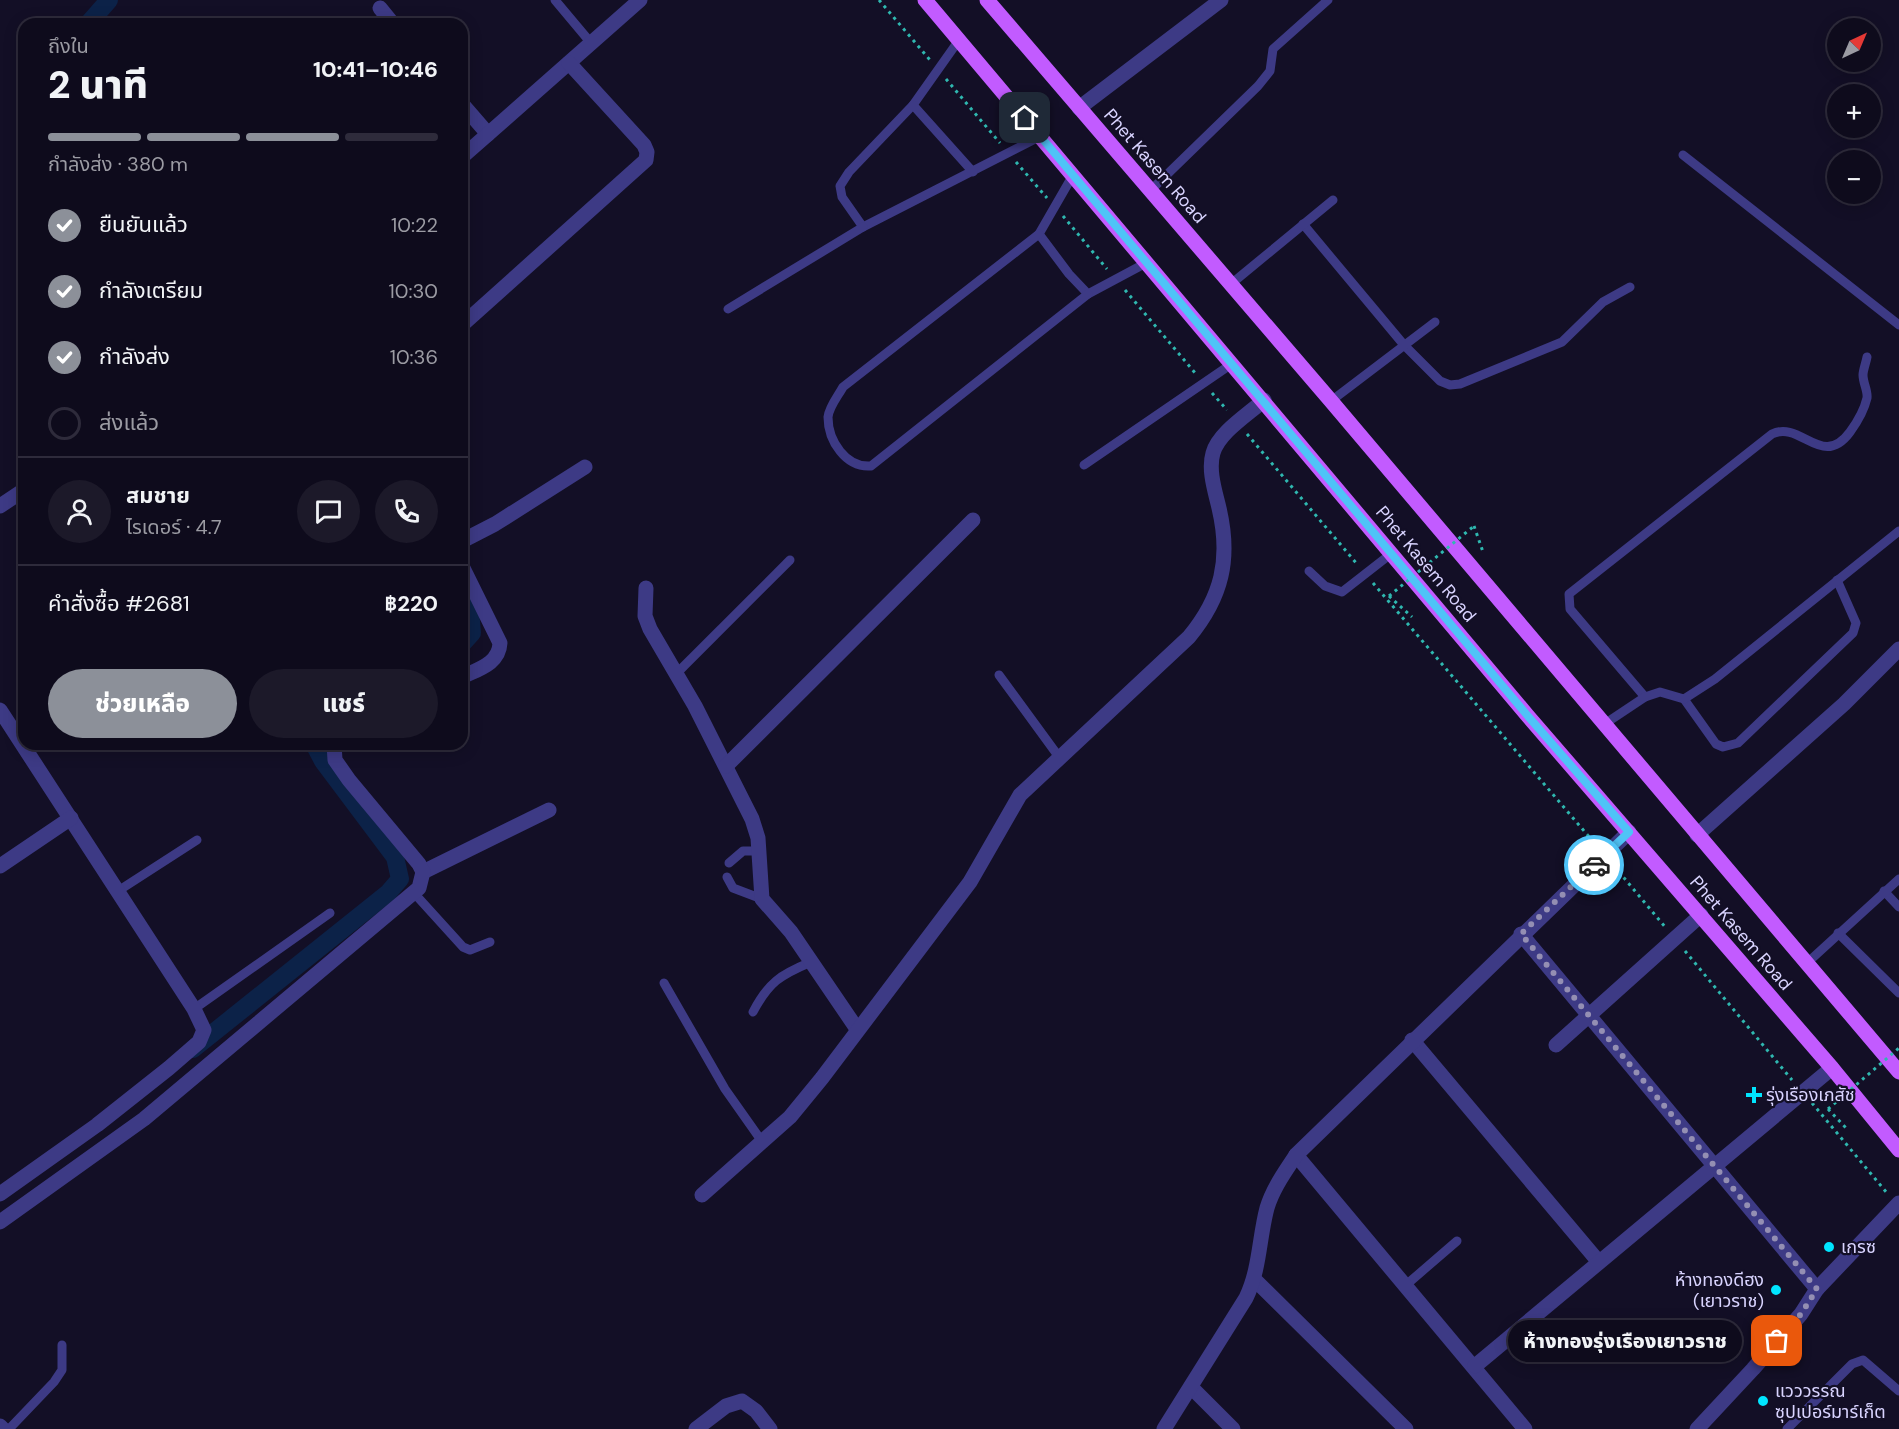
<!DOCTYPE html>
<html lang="th">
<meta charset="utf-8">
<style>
:root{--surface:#0e0b1c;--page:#1c1929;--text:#f1f3f6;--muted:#9b9ba3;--line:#2e2b3b;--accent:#8c9099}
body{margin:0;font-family:"DM Sans","Noto Sans Thai",sans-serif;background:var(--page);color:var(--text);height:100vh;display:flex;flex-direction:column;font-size:22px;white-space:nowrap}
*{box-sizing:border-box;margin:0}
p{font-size:20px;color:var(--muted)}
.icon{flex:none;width:33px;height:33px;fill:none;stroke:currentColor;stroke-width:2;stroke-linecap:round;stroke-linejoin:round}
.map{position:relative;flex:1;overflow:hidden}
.side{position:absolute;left:18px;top:18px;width:450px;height:732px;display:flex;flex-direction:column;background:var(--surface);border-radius:18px;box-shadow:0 3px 15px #0003,0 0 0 2px var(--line)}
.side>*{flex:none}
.needle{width:39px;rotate:44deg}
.buttons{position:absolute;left:1827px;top:18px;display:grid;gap:12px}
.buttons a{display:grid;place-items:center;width:54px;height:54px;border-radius:50%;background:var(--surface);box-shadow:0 3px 15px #0003,0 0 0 2px var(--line);font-size:30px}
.pin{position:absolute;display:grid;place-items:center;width:51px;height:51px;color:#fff;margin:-26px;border-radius:12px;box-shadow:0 3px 9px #0006}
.courier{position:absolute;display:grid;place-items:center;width:60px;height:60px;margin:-30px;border:4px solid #4fc3f7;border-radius:50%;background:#fff;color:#222;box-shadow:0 2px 8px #0007}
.bubble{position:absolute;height:42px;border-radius:21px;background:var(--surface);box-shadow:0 3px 15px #0003,0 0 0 2px var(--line);font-size:20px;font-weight:800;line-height:42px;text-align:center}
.head em{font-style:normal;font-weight:800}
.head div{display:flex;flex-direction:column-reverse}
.head{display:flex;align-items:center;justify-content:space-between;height:102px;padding:0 30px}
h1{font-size:39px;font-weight:800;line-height:45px}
.bar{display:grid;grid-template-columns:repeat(4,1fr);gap:9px 6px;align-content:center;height:72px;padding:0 30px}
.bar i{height:8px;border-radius:4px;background:var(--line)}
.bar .selected{background:var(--accent)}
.bar p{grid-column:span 4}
.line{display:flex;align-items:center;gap:15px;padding:0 30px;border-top:2px solid var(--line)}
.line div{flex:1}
.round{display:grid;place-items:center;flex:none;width:63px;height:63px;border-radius:32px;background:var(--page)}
ol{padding:0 30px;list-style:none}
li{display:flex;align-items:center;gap:18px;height:66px}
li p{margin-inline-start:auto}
li .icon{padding:6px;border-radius:50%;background:var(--accent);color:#fff;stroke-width:4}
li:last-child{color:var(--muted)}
li i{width:33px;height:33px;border:3px solid var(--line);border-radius:50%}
.primary-button{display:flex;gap:12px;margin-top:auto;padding:12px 30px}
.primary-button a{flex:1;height:69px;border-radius:36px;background:var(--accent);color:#fff;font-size:24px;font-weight:800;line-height:69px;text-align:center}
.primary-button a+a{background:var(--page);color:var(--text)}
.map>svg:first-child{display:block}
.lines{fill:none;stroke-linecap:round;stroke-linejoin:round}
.canal{stroke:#0c2248;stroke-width:18}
.path{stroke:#2fb8b0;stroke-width:3;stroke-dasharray:3 4.5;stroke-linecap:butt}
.service{stroke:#3d3a85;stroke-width:9}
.minor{stroke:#3d3a85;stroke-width:15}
.primary{stroke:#c25bff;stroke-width:15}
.path-bridge{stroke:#2fb8b0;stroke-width:3;stroke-dasharray:3 4.5;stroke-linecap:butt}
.done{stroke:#948fb3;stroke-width:6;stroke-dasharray:0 10.8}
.route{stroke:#4fc3f7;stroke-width:8}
.poi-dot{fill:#00e5ff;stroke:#130f26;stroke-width:2}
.labels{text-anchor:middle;stroke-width:4.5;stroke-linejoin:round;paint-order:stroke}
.street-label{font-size:18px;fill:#d9d4ff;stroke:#130f26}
.poi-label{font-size:18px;fill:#d9d4ff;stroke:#130f26;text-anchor:start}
</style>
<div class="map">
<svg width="1899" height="1429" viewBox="0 0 1899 1429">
<rect width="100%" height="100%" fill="#130f26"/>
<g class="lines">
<g class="canal">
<path d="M88,24L109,0"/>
<path d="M462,597L470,609L472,633L462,644"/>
<path d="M193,1049L388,893L400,879L395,857L323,761L314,744"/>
</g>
<g class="path">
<path d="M879,0L930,60"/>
<path d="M946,79L1000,143"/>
<path d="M1016,162L1047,198"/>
<path d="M1063,216L1107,269"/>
<path d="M1125,290L1196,374"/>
<path d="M1212,393L1227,410"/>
<path d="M1247,434L1357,564"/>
<path d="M1474,526L1483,552"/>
<path d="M1373,583L1596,845"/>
<path d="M1389,596L1412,617"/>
<path d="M1614,866L1666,928"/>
<path d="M1685,951L1792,1080"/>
<path d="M1812,1103L1887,1193"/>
<path d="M1828,1109L1846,1128"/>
</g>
<g class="service">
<path d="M555,0L591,43"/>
<path d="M959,40L913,105L849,172L840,186L842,197L863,227L1041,136"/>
<path d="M913,105L973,172"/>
<path d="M1683,155L1899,325"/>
<path d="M1073,175L1039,234L1069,274L1088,294L1146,263"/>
<path d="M1151,190L1258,86L1270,71L1273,49L1328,0"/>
<path d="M1303,224L1404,345L1440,381L1450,385L1460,384L1562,342L1603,302L1630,287"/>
<path d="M1039,234L843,387C838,396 829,407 828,417C828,441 846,468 871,466L1088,294"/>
<path d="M1231,284L1333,200"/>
<path d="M728,309L863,227"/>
<path d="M1331,401L1435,322"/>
<path d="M1084,465L1233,363"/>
<path d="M1309,571L1325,586L1342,592L1392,553"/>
<path d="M676,674L790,560"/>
<path d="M999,675L1059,757"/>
<path d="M1645,697L1570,609L1569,594L1772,434C1801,420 1822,470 1850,432C1858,421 1864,411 1867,398C1868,391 1863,383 1863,375C1863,370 1866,363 1867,357"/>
<path d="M1684,699L1716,744L1723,747L1738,743L1853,633L1856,623L1837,580"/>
<path d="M1603,725L1645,697L1660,692L1684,699L1715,679L1899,531"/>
<path d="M729,863L743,851H759"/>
<path d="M727,877L733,888L762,899"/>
<path d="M118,891L197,840"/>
<path d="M1884,891L1899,907"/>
<path d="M414,893L463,947L470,950L490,942"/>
<path d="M1838,933L1899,993"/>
<path d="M1807,963L1899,879"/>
<path d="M664,983L725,1089L763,1143"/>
<path d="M194,1009L330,913"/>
<path d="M753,1012C769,982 780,975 811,962"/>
<path d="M1406,1285L1457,1241"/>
<path d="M9,1429L54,1382L62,1370V1345"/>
<path d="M1787,1429L1852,1364L1863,1360L1899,1391"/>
</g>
<g class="minor">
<path d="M380,8L393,24"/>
<path d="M462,104L488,134"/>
<path d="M1079,108L1221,0"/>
<path d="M462,157L640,0"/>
<path d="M462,325L646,160L647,152L644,145L569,63"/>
<path d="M0,506L24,490"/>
<path d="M462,541L495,524L585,467"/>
<path d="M462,566L500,643C499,664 478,669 462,677"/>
<path d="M646,588L645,616L650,629L695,706L752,819L758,838L762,899L791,932L857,1029"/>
<path d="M0,710L194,1009L204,1030L199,1042L169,1068L97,1125L0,1194"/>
<path d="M726,766L973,520"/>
<path d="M1697,835L1844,704L1899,649"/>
<path d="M0,866L71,818"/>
<path d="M423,872L549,810"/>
<path d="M1521,934L1817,1289"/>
<path d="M1412,1040L1598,1261"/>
<path d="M1556,1045L1701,915"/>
<path d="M1296,1155L1525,1429"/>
<path d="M702,1195L790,1117L822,1078L970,882L1020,795L1189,637C1222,597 1231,559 1219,508C1215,491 1208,470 1213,453C1219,432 1249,414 1264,400"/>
<path d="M0,1222L144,1119L419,888L423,872L419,864L349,780L335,760L334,744"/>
<path d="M1255,1280L1406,1429"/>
<path d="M1475,1366L1832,1068"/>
<path d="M1191,1387L1233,1429"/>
<path d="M0,1426L3,1429"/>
<path d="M696,1429L726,1406L742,1401L756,1411L770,1429"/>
<path d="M1164,1429L1246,1298C1260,1269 1259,1238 1267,1208C1273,1188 1285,1172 1296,1155L1629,832"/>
<path d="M1697,1429L1753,1369L1801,1314L1817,1289L1899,1203"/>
</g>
<g class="primary">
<path d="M925,0L1527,715L1832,1068L1899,1150"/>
<path d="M987,0L1331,401L1899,1072"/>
</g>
<g class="path-bridge">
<path d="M1389,596L1474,526"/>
<path d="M1828,1109L1899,1048"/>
</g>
</g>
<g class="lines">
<path class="done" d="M1594,865L1521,934L1817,1289L1801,1314L1777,1341"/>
<path class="route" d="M1025,118L1527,715L1629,832L1594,865"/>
</g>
<g class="poi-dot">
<path d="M1751 1086h6v6h6v6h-6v6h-6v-6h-6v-6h6z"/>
<circle cx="1829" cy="1247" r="6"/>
<circle cx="1776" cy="1290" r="6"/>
<circle cx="1763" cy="1401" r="6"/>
</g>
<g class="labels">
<g class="street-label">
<text transform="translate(1155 166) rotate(49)" y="6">Phet Kasem Road</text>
<text transform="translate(1426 564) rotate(50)" y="6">Phet Kasem Road</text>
<text transform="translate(1741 933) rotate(49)" y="6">Phet Kasem Road</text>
</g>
<g class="poi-label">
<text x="1766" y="1101">รุ่งเรืองเภสัช</text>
<text x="1841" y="1253">เกรซ</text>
<text x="1764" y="1286" text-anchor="end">ห้างทองดีฮง<tspan x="1764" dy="21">(เยาวราช)</tspan></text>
<text x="1775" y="1397">แวววรรณ<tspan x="1775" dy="21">ซุปเปอร์มาร์เก็ต</tspan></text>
</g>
</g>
</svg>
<div class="buttons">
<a><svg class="needle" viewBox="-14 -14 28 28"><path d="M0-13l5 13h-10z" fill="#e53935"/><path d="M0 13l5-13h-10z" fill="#9b9ba3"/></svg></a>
<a>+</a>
<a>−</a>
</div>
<div class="pin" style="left:1777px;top:1341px;background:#ea580c"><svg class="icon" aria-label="bag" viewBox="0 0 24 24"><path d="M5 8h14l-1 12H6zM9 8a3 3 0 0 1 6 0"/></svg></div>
<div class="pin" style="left:1025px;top:118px;background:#1f2937"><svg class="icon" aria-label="home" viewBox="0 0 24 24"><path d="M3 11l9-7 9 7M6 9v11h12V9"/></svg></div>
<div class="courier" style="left:1594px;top:865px"><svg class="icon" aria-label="car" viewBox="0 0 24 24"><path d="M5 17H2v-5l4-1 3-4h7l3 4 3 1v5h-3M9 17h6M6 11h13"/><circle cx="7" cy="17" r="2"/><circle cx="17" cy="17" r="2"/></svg></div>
<div class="bubble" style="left:1508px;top:1320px;width:234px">ห้างทองรุ่งเรืองเยาวราช</div>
<section class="side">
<div class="head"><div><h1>2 นาที</h1><p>ถึงใน</p></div><em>10:41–10:46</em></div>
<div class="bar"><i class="selected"></i><i class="selected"></i><i class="selected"></i><i></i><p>กำลังส่ง · 380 m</p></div>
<ol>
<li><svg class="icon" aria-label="check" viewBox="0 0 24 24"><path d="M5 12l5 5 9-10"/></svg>ยืนยันแล้ว<p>10:22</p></li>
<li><svg class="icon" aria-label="check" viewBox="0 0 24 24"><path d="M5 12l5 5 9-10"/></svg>กำลังเตรียม<p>10:30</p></li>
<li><svg class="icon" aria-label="check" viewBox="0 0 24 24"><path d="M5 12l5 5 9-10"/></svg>กำลังส่ง<p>10:36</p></li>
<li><i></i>ส่งแล้ว</li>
</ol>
<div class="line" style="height:108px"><a class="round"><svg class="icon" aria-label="person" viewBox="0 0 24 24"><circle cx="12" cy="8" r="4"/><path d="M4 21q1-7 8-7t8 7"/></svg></a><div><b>สมชาย</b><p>ไรเดอร์ · 4.7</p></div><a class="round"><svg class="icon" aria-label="chat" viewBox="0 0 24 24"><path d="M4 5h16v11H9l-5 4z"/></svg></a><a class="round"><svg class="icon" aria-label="phone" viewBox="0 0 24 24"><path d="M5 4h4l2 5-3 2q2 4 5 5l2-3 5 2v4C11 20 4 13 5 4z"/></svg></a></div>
<div class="line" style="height:78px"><div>คำสั่งซื้อ #2681</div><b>฿220</b></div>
<div class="primary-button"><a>ช่วยเหลือ</a><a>แชร์</a></div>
</section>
</div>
